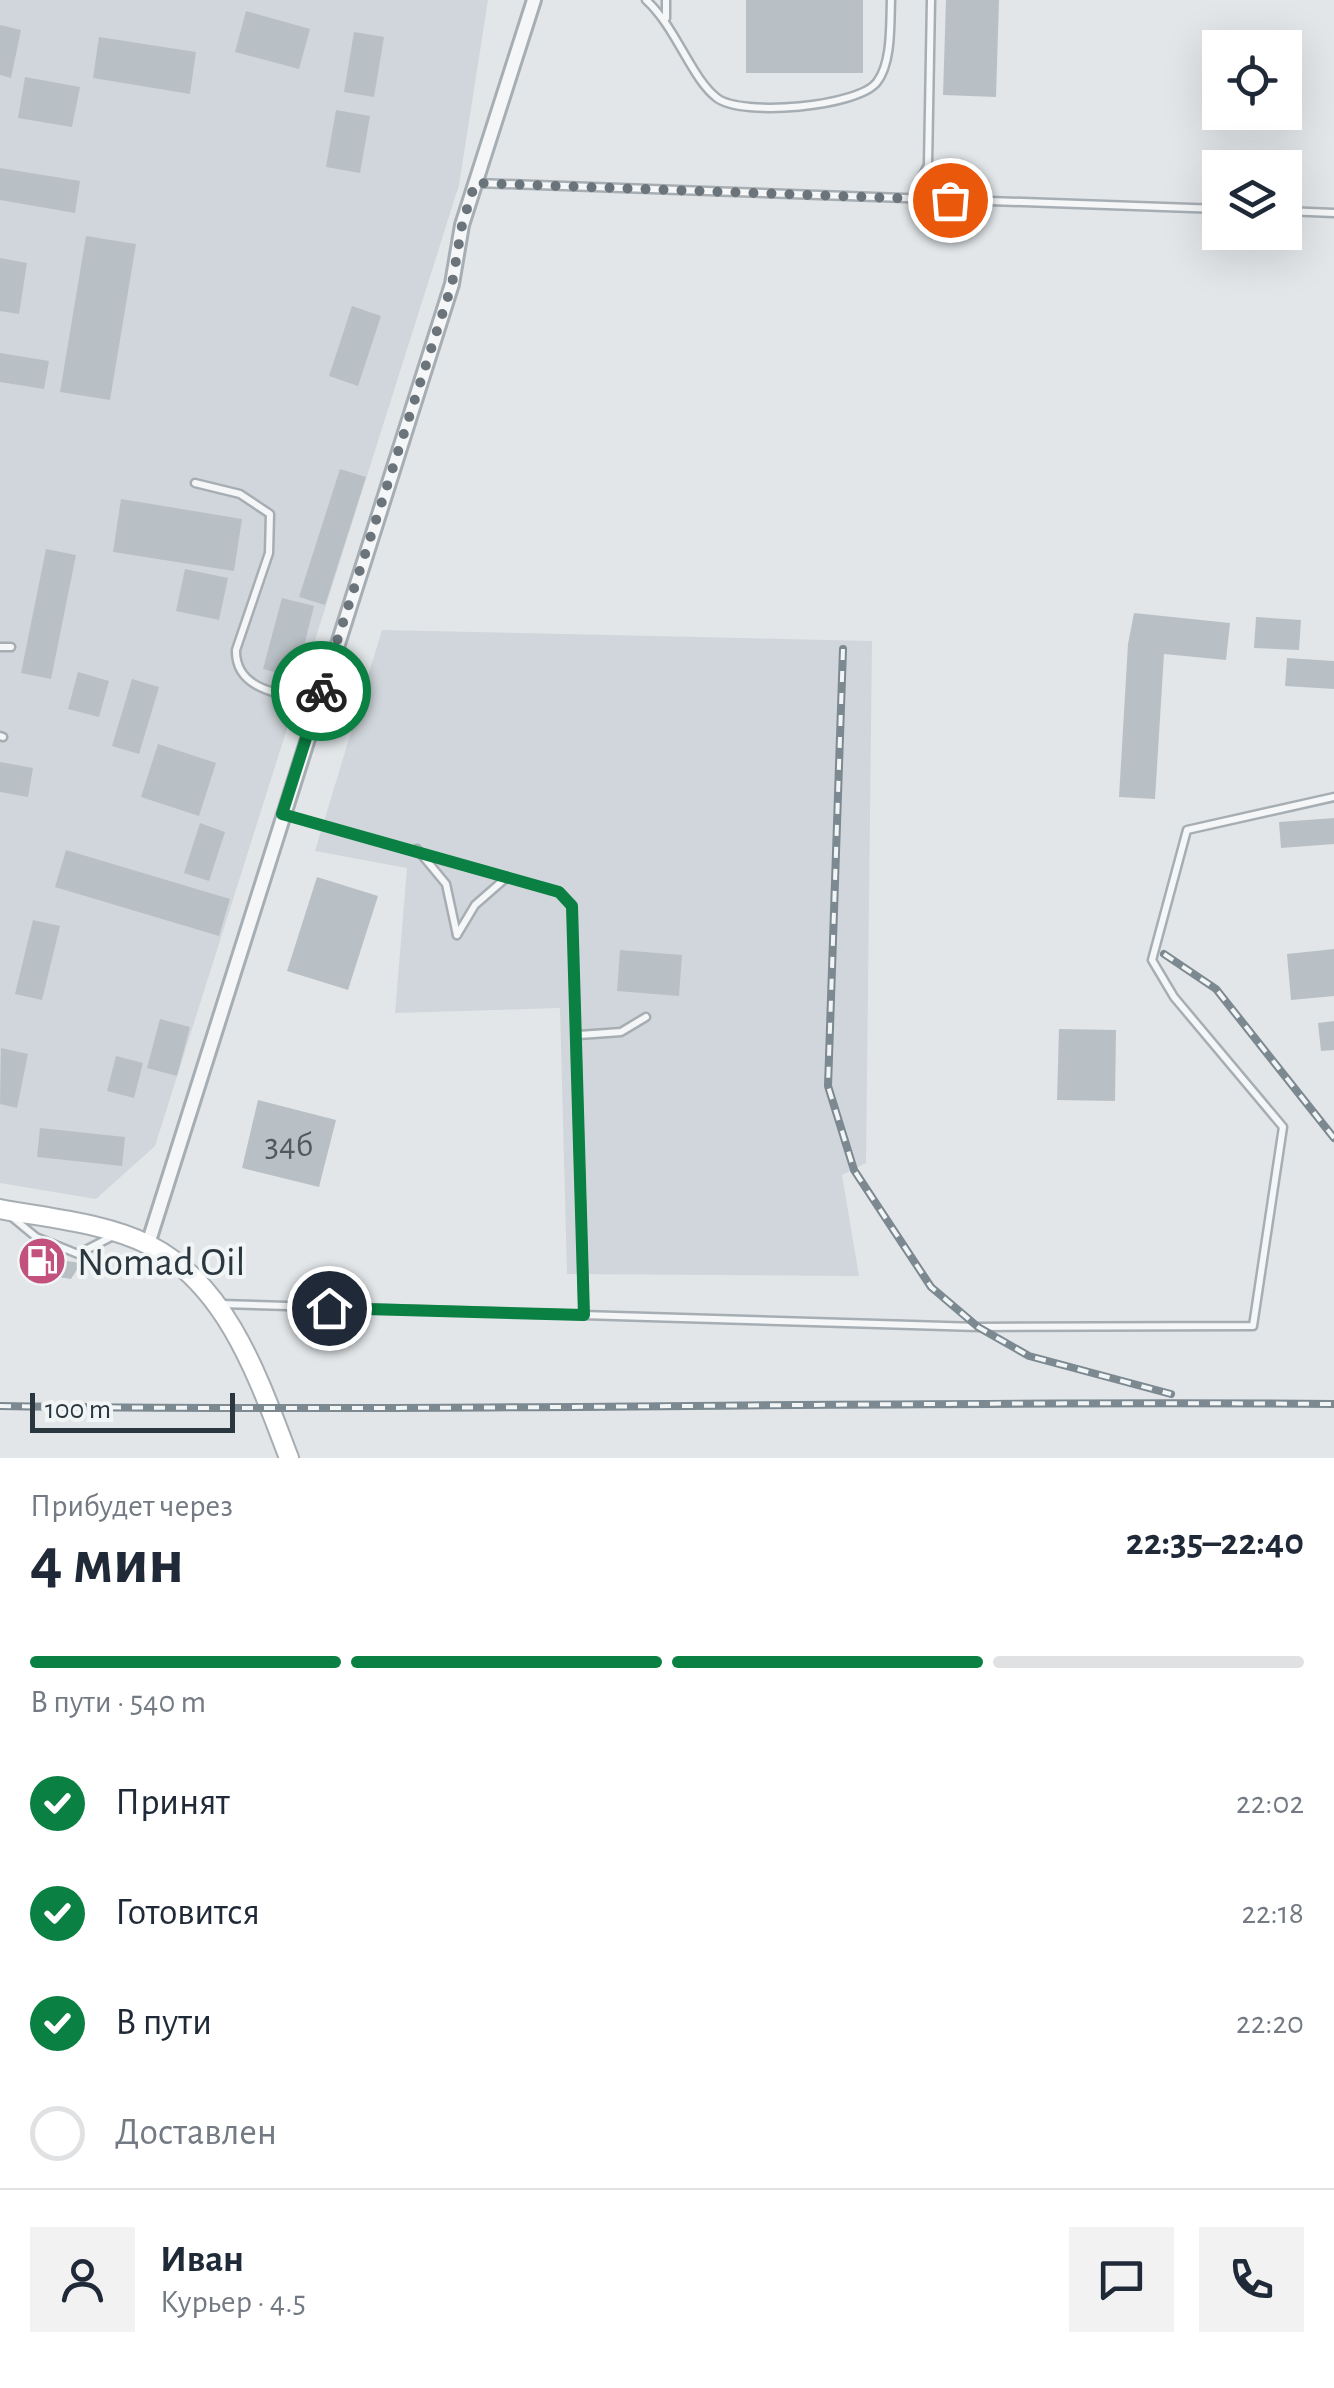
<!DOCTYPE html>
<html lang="ru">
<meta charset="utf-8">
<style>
:root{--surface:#fff;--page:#f2f2f3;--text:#1f2937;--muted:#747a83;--line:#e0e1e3;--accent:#0b8043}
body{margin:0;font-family:"Alegreya Sans",sans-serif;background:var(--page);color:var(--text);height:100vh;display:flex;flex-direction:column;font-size:38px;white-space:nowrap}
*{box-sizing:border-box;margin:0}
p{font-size:32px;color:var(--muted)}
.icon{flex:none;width:55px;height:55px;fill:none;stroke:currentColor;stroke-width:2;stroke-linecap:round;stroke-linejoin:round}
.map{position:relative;height:1458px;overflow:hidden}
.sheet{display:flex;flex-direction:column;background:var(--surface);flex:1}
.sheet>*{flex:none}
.buttons{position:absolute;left:1202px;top:30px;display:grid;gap:20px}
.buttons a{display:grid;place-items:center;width:100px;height:100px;border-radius:0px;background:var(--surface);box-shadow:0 10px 40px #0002;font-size:50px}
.scale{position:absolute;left:30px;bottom:25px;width:205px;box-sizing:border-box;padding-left:10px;border:5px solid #2b373f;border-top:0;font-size:28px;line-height:35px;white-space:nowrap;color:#2b373f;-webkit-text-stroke:8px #f1f5f6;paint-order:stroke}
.pin{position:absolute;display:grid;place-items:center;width:85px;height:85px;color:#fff;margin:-42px;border:5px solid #fff;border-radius:50%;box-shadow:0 2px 10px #0007}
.courier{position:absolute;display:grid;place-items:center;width:100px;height:100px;margin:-50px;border:8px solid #0b8043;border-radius:50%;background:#fff;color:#222;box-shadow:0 2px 12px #0007}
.summary em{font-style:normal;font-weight:600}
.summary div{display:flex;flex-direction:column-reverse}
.summary{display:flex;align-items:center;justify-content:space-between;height:170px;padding:0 30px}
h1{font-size:65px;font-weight:600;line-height:75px}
.bar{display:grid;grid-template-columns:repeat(4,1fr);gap:15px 10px;align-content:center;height:120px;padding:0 30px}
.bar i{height:12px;border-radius:8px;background:var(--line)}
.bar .current{background:var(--accent)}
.bar p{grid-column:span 4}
.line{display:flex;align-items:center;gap:25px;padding:0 30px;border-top:2px solid var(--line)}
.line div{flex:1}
.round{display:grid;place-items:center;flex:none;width:105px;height:105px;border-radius:0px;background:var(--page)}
ol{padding:0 30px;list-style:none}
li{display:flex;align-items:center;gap:30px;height:110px}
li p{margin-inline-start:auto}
li .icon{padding:10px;border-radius:50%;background:var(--accent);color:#fff;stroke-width:4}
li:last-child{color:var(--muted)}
li i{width:55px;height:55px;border:5px solid var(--line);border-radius:50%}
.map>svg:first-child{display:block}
.built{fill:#d0d6db}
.building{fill:#b9c0c5}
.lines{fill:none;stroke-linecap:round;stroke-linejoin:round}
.service-casing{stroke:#a7aeb3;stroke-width:11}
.minor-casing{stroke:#a7aeb3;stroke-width:18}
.secondary-casing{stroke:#a7aeb3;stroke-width:22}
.service{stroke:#f4f6f7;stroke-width:6}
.minor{stroke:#f4f6f7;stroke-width:12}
.secondary{stroke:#fff;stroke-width:18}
.rail-casing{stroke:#7c8991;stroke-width:8}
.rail{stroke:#f1f5f6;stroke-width:4;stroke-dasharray:11;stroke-linecap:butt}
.done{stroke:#6b747a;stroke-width:10;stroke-dasharray:0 18}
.route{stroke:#0b8043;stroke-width:12}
.labels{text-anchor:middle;stroke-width:8;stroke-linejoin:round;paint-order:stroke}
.number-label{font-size:35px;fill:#4e5960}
.poi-label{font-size:40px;fill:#2b373f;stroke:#f1f5f6;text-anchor:start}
</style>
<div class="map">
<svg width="1334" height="1458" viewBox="0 0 1334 1458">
<rect width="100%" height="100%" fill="#e2e6e9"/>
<g class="built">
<path d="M0,0H488L459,185L155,1146L96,1199L0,1183Z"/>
<path d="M382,630L872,641L866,1163L842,1175L859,1276L567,1274L560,1008L395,1013L407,868L315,851Z"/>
</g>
<g class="building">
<rect x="746" y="0" width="117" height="73"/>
<path d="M946,0H999L996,97L943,95Z"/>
<path d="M246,11L310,29L299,69L235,52Z"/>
<path d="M0,25L21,30L11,78L0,75Z"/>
<path d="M354,32L384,37L374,97L344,92Z"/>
<path d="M99,37L196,52L190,94L93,78Z"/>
<path d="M25,77L80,87L72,127L18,118Z"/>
<path d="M336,110L370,116L360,173L326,167Z"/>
<path d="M0,168L80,181L75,213L0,200Z"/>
<path d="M86,236L136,244L110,400L60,392Z"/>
<path d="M0,258L27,263L19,314L0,311Z"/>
<path d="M352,306L381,316L358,386L329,376Z"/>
<path d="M0,353L49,361L44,389L0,382Z"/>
<path d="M340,469L366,477L325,605L299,597Z"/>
<path d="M121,499L242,519L234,571L113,552Z"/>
<path d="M46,549L76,555L51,679L21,673Z"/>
<path d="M185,569L228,578L219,620L176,611Z"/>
<path d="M282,598L314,606L296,678L263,669Z"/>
<path d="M1134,613L1230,623L1226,660L1164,654L1155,799L1119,797L1128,644Z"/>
<path d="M1256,617L1301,620L1299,650L1254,648Z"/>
<path d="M1287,658L1334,661V689L1285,686Z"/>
<path d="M78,672L109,681L99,717L68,709Z"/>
<path d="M132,679L159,687L139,754L112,746Z"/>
<path d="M158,744L216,763L199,816L141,797Z"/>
<path d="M0,762L33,768L28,797L0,792Z"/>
<path d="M1334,818V844L1281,848L1279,822Z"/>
<path d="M200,823L225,832L209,881L184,873Z"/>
<path d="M66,850L230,899L219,936L55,887Z"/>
<path d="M317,877L378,896L348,990L287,971Z"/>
<path d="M33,920L60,926L42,1000L15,994Z"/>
<path d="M1334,949V996L1291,1000L1287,954Z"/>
<path d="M620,950L682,955L679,996L617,991Z"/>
<path d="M160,1019L190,1027L177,1076L147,1068Z"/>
<path d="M1334,1021V1050L1321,1051L1318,1023Z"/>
<path d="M1059,1029L1116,1030L1115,1101L1057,1100Z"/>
<path d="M1,1048L28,1054L17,1108L0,1104Z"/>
<path d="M116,1056L143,1063L134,1098L107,1091Z"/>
<path d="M258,1100L336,1120L319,1187L242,1168Z"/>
<path d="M40,1128L125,1137L122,1166L37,1157Z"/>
<path d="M34,1243L52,1259L81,1263L71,1279L39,1274L21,1259Z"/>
</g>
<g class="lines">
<g class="service-casing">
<g id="service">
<path d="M646,0C676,27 691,78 717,98C742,117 858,107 877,82C892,63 890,24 891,0"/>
<path d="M666,18V0"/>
<path d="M477,183L1220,209"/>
<path d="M911,199L928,165L931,0"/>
<path d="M1285,211L1334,213"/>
<path d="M195,483L240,494L270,514L269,553L236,650C235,692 285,694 318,703"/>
<path d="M0,647H11"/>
<path d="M0,736L3,737"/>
<path d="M285,815L559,892L572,905L584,1315"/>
<path d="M417,849L446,884L457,935"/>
<path d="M457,935L475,905L507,877"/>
<path d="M579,1035L621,1032L646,1017"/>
<path d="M13,1218L36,1237L78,1254L111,1237"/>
<path d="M221,1304L978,1327L1253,1326L1283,1127L1174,997L1152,960L1187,830L1334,797"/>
</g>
</g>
<g class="minor-casing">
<path id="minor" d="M148,1244L452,284L462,225L534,0"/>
</g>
<g class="secondary-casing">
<path id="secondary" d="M0,1209C47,1218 106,1223 149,1245C228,1285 259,1380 289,1458"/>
</g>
<use href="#service" class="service"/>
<use href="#minor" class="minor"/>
<use href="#secondary" class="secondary"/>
<g class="rail-casing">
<g id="rail">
<path d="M843,649L828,1086L854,1170L931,1287L978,1327L1029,1356L1171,1394"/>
<path d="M1164,954L1216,989L1334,1138"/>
<path d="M0,1406C445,1413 889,1400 1334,1404"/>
</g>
</g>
<use href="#rail" class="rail"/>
</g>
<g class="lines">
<path class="done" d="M321,691L452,284L462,225L475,183L950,200"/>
<path class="route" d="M321,691L282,814L559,892L572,906L584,1315L329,1308"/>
</g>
<defs>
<g id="fuel-disc" transform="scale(2.5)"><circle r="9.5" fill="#c2527d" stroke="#f1f5f6"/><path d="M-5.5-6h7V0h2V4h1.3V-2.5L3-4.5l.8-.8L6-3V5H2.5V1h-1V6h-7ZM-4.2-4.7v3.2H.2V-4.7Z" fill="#fff"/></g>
</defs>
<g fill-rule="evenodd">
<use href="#fuel-disc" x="42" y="1261"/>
</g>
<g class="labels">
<g class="number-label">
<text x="289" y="1156">34б</text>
</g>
<g class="poi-label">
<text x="77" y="1275">Nomad Oil</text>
</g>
</g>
</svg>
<div class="buttons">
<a><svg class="icon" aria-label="locate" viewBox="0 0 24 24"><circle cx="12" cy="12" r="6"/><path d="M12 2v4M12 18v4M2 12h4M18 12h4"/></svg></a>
<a><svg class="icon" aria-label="layers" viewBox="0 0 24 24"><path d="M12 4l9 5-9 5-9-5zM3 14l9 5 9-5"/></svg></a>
</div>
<div class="scale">100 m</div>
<div class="pin" style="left:950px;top:200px;background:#ea580c"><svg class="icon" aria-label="bag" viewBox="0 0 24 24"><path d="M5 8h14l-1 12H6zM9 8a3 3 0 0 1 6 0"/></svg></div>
<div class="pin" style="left:329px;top:1308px;background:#1f2937"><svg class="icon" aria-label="home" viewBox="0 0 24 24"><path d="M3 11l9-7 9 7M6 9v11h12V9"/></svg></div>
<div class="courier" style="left:321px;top:691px"><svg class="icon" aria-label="bike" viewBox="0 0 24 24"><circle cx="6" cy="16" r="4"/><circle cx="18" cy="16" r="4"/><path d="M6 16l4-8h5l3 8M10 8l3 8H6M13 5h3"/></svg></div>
</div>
<section class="sheet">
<div class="summary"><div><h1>4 мин</h1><p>Прибудет через</p></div><em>22:35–22:40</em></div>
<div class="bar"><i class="current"></i><i class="current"></i><i class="current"></i><i></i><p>В пути · 540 m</p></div>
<ol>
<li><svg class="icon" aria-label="check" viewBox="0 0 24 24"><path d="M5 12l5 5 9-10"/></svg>Принят<p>22:02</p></li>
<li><svg class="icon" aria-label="check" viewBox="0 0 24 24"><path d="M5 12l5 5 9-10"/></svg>Готовится<p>22:18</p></li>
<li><svg class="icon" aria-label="check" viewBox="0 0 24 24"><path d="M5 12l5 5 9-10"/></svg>В пути<p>22:20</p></li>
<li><i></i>Доставлен</li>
</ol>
<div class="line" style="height:180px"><a class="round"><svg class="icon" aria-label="person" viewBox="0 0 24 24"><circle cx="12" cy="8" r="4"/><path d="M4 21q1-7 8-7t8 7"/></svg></a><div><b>Иван</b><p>Курьер · 4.5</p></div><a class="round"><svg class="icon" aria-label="chat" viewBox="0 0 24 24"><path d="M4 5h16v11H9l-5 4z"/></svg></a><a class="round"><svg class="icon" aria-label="phone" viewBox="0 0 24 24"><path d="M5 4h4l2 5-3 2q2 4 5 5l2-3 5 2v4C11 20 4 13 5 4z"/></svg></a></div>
</section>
